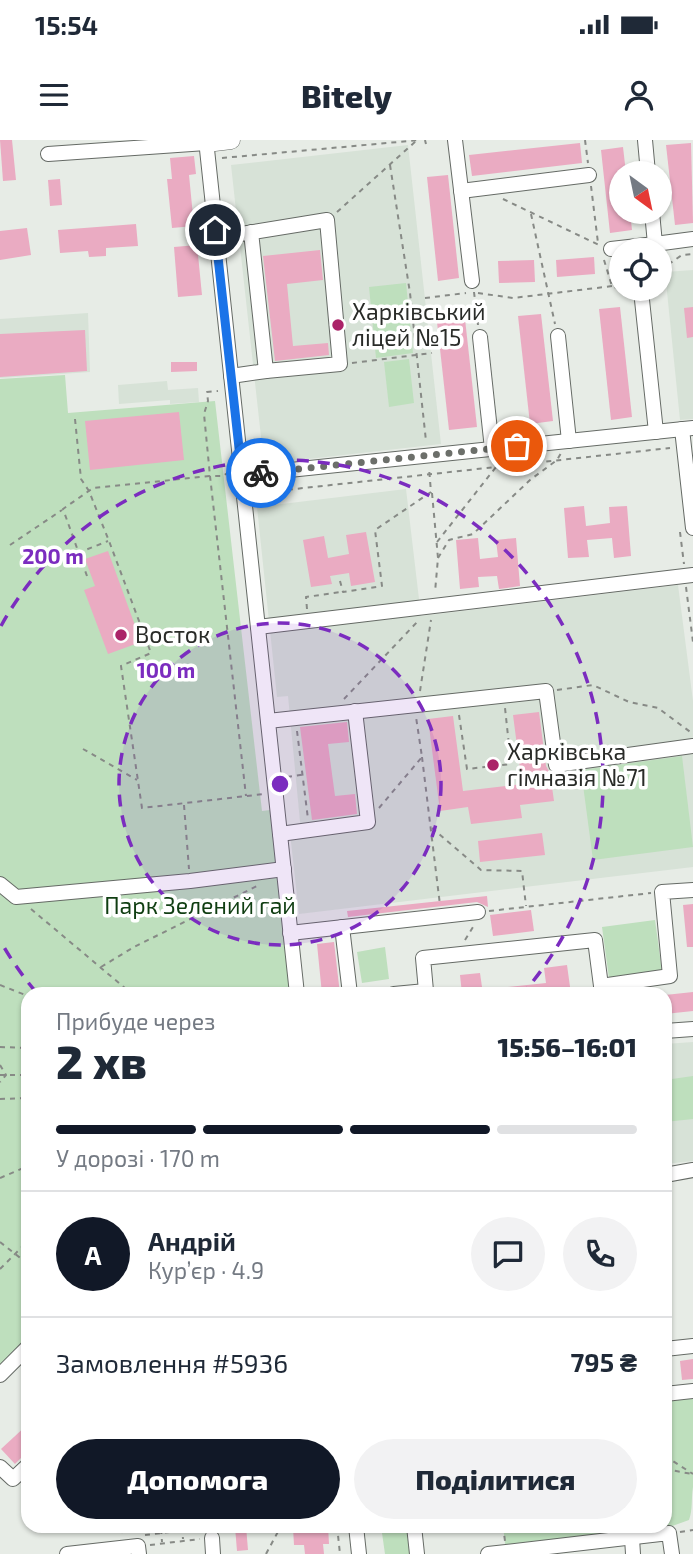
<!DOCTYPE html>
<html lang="uk">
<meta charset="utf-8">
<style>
:root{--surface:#fff;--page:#f2f2f3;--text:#1f2937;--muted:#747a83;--line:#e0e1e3;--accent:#111827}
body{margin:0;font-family:"Exo 2",sans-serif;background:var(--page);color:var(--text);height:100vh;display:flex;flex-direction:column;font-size:26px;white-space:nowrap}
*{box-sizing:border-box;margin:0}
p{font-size:23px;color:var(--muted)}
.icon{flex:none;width:38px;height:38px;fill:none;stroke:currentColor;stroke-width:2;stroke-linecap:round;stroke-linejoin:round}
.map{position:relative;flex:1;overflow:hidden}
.panel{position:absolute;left:21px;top:847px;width:651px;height:546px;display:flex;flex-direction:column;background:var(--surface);border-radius:21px;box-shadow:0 2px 5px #0004}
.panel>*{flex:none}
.needle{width:46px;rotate:147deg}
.fabs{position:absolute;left:609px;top:21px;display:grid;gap:14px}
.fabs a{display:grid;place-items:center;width:63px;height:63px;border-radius:50%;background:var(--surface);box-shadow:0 2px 5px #0004;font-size:35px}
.pin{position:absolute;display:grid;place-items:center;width:60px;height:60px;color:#fff;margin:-30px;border:4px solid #fff;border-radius:50%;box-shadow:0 2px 7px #0007}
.courier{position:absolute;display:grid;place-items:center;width:70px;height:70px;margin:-35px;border:5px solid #1a73e8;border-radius:50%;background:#fff;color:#222;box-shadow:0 2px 9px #0007}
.overview em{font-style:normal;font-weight:800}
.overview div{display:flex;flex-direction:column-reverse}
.overview{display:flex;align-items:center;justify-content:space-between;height:119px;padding:0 35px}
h1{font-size:46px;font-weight:800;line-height:52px}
.bar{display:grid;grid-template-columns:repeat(4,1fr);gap:10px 7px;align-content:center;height:84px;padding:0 35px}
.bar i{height:9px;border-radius:5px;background:var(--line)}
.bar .on{background:var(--accent)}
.bar p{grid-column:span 4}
.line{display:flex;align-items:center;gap:18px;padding:0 35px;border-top:2px solid var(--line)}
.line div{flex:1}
.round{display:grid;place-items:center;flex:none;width:74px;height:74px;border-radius:37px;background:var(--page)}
.primary-button{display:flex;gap:14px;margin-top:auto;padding:14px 35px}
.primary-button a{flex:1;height:80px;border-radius:42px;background:var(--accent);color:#fff;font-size:28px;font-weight:800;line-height:80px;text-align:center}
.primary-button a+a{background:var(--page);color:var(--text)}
.status{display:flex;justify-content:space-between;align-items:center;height:49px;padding:0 35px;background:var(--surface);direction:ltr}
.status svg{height:19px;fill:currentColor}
header{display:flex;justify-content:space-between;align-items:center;height:91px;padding:0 35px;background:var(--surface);font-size:32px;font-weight:800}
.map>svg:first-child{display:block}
.built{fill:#d7e2d7}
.green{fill:#bedfbd}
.building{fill:#eaabc2}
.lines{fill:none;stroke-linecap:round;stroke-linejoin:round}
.minor-casing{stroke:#656a65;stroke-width:16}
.major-casing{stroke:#656a65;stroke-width:19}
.path{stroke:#878a86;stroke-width:2;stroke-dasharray:5 5;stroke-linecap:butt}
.minor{stroke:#fff;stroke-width:14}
.major{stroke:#fff;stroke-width:18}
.done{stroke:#6c6f6a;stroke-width:7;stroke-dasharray:0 12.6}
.route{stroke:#1a73e8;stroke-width:9}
.ring{fill:none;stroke:#7b2cbf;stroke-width:3.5;stroke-dasharray:12 9}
.poi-dot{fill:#ab2368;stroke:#fff;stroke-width:2.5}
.labels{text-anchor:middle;stroke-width:7;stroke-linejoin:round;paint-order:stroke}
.poi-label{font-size:23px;fill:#292b28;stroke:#fff;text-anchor:start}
.park-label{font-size:23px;fill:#103e12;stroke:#fff}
.centre{fill:#7b2cbf;stroke:#fff;stroke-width:3.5}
.ring-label{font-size:21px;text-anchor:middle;font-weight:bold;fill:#7b2cbf;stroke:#fff;stroke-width:7;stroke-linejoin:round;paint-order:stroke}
</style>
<div class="status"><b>15:54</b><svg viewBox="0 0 49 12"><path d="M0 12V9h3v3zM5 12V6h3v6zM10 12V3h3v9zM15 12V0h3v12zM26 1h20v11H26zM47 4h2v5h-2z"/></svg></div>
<header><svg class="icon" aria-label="menu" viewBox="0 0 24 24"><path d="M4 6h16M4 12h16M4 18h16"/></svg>Bitely<svg class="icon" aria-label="person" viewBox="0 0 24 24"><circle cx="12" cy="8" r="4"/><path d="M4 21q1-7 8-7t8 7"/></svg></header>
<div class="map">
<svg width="693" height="1414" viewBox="0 0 693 1414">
<rect width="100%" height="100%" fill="#e7ece6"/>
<g class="built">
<path d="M408,5L441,304L264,324L231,25Z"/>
<path d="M693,130V279L680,280L665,132Z"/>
<path d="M88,173L90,232L0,238V179Z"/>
<path d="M167,241L168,250L198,248L199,262L170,264V260L119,264L118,245Z"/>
<path d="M406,349L421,476L678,445L693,561V727L299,774L290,693L301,692L288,556L277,557L257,367Z"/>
<path d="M693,902V1021L665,1024V904Z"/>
</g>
<g class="green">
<path d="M406,143L413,213L376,218L369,147Z"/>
<path d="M409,219L414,263L389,267L384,222Z"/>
<path d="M65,235L68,273L215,261L262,671L278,669L297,854H28V1199L0,1226V239Z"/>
<path d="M682,616L693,707L593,720L581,630Z"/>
<path d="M655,780L662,831L609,838L602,787Z"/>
<path d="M385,807L389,839L362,843L357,812Z"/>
<path d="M693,936V979L665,982V940Z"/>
<path d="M693,1252V1347C691,1359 693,1369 689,1380L664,1389L506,1412L503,1386H665V1255Z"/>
<path d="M381,1386H407L410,1414H385Z"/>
</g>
<g class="building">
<path d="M0,0H12L16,40L3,41Z"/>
<path d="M580,3L582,23L472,36L469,15Z"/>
<path d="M691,3L693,83L675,85L666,5Z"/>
<path d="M623,7L626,33H621V72H630L632,90L610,93L601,10Z"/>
<path d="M194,16L196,34L189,35L194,86L172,88L167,39H172L170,18Z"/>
<path d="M448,35L459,138L438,141L427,37Z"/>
<path d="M60,39L62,65L50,66L48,40Z"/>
<path d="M136,84L138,106L106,108V116L89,117L88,111L60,113L58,90Z"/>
<path d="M27,88L31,115L0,120V91Z"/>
<path d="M197,105L202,155L178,157L174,107Z"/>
<path d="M320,110L323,140L287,144L293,206L328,203L329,215L275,221L263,116Z"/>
<path d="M594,117L595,134L557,137L556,120Z"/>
<path d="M534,120L535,142L499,143L498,121Z"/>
<path d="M620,167L632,277L611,280L599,169Z"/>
<path d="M693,167V197L687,198L684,168Z"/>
<path d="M464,170L477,287L449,290L436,173Z"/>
<path d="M541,174L553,281L530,284L518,176Z"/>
<path d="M85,190L87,231L0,237V194Z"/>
<path d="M171,222H197V231L171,232Z"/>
<path d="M179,272L184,320L90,330L85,281Z"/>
<path d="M584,366L586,386L610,383L609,367L627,366L631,416L614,418L612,398L587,400L589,417L568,418L564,368Z"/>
<path d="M366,392L375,442L351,446L349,433L330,436L332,444L311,447L303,400L324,396L328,418L349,414L346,395Z"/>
<path d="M478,398L480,419L498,417L496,400L516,398L520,446L499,449L497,436L478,437L479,447L460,449L456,400Z"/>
<path d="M108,411L141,502L108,514L84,450L95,446L85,419Z"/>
<path d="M539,572L546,626L550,633L554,661L520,665L522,678L471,684L468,667L440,671L428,579L453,576L463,651L522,644L513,575Z"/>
<path d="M347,582L349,602L328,604L335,656L355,654L357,674L312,680L300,587Z"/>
<path d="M542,693L545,715L480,722L478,701Z"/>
<path d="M487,756L488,767L477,762L348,777L347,771Z"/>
<path d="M693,764V807H687L683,765Z"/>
<path d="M531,770L534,791L493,796L490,775Z"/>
<path d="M334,802L340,854H322L317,804Z"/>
<path d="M567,825L571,854H500L499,848L546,843L544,828Z"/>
<path d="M480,833L483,854H462L460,835Z"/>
<path d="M693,852V871L665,874V855Z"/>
<path d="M693,1219V1239L682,1240L680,1221Z"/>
<path d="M28,1284V1311L15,1324L1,1309Z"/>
<path d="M246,1386L248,1410L237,1411L235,1387Z"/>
<path d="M328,1386L329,1404H323L324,1414H305L304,1405H294L293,1388Z"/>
</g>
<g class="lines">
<g class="minor-casing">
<g id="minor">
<path d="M206,0L297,854"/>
<path d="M455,0L472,141"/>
<path d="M645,0L648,33"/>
<path d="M48,14L206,3"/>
<path d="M461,51L589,35"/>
<path d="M652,72L655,104L693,99"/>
<path d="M216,98L327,80L340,224L266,231L251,92"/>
<path d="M611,109L655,104"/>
<path d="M642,160L656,292"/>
<path d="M558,196L569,301"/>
<path d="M480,197L492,309"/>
<path d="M231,236L266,231"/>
<path d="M682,289L693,388"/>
<path d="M242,335L693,288"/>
<path d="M258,487L693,435"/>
<path d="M268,581L546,551L556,625L693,606"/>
<path d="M280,694L368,682L355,571"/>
<path d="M0,744L16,757L190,741L284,729"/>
<path d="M342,787L350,854"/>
<path d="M290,793L478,772"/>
<path d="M426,851L423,818L595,800L601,846"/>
<path d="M394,854L426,851L427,854"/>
<path d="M601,854V846L670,836L662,752L693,750"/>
<path d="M665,891L693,889"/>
<path d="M665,1035L693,1030"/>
<path d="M665,1209L693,1206"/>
<path d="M0,1235L28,1207"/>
<path d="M665,1254L693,1251"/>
<path d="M0,1327L13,1339L28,1325"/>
<path d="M356,1386L359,1414"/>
<path d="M414,1386L417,1414"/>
<path d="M212,1398L213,1414"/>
<path d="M632,1398L633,1414"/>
<path d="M67,1414L138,1406L139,1414"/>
<path d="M488,1414L669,1393L672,1414"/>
</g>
</g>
<g class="major-casing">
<path id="major" d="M206,3L231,0"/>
</g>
<g class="path">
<path d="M425,0L426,4"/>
<path d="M585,0L588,23"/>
<path d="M222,18L420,0"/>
<path d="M390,25L410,153L426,301"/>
<path d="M591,46L598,103"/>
<path d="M503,59L599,105"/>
<path d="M337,72L416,1"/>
<path d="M531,74L555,184"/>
<path d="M604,120L612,146L630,154"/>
<path d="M660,130L682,115L693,114"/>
<path d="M474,152L478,185"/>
<path d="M478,153L513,158L621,145"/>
<path d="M425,158L466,153"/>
<path d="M352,223L432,213"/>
<path d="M75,279L81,339L89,351L109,401L151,513L121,526L142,668L264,654"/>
<path d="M229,332L223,336H210L246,656"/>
<path d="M258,353L670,308"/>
<path d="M432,353L438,418L435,452"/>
<path d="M680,392L684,424"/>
<path d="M437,402L496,327L495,323"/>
<path d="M10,405L62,370"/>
<path d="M78,413L108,401"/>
<path d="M438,418L449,400L473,394L530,340L557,320L561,313"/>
<path d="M87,436L63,369L93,348L210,336L204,274L208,261L207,252L218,251"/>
<path d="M340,441L343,452L382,446L375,390L431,352L429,328"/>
<path d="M686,447L693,502"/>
<path d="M307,469L306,457L341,452"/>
<path d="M557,550L593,545L629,562L658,568L693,594"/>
<path d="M420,551L431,480"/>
<path d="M344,559L419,480"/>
<path d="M459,575L467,629L511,624L505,568"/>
<path d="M297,591L308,679"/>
<path d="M83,609L137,640"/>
<path d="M422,617L440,765"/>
<path d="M287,637L306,634"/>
<path d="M184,665L189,729"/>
<path d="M379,668L422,617L416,577"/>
<path d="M432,688L481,730L522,731L526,766"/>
<path d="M31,769L132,854"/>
<path d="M489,771L651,753"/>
<path d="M465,800L473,787"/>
<path d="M101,827L134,807L259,745"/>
<path d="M0,845L28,856"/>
<path d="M0,907L28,908"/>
<path d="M24,908L28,915"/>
<path d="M0,925L6,935L0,942"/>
<path d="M0,935H28"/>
<path d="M23,958L28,950"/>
<path d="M0,959L28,958"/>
<path d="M0,1038L28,1026"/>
<path d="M0,1102L28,1124"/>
<path d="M0,1129L28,1101"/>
<path d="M665,1316L693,1334"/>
<path d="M665,1329L692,1334"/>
<path d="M109,1386L126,1394"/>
<path d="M337,1386L340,1414"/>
<path d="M503,1386L505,1401"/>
<path d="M182,1387L183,1399"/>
<path d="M161,1389L162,1402"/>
<path d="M680,1392L693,1390"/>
<path d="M145,1395L203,1388"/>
<path d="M150,1405L200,1399"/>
<path d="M266,1414L281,1386"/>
</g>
<use href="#minor" class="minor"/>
<use href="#major" class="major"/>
</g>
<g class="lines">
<path class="done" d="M261,333L517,306"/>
<path class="route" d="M215,90L242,335L261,333"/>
</g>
<circle cx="280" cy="644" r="161" fill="#7b2cbf" fill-opacity=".12"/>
<g class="ring">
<circle cx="280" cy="644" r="161"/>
<path d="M36 852A321 321 0 0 1 1 802M1 486A321 321 0 1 1 524 852"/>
</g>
<g class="poi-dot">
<circle cx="338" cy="185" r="7"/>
<circle cx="121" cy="495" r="7"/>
<circle cx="493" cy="625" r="7"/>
</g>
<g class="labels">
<g class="poi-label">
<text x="352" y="180">Харківський<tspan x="352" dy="26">ліцей №15</tspan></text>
<text x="135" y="503">Восток</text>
<text x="507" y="620">Харківська<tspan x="507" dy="26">гімназія №71</tspan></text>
</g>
<g class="park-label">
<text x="200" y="774">Парк Зелений гай</text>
</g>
</g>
<circle cx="280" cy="644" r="10" class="centre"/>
<g class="ring-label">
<text x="53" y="424">200 m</text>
<text x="166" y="538">100 m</text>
</g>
</svg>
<div class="fabs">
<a><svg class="needle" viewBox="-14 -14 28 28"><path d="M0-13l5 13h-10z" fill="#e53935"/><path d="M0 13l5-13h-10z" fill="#747a83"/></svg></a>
<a><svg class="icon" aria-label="locate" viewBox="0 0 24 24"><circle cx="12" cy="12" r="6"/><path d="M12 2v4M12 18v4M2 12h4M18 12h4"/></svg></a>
</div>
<div class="pin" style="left:517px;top:306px;background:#ea580c"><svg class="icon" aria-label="bag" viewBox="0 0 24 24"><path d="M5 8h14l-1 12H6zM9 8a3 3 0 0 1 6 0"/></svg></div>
<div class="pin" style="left:215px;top:90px;background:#1f2937"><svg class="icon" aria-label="home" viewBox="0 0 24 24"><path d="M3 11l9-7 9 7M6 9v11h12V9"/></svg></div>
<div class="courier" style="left:261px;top:333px"><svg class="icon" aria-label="bike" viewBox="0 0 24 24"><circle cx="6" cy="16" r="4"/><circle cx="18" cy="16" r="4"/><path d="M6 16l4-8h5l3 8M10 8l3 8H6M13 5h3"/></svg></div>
<section class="panel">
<div class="overview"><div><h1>2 хв</h1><p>Прибуде через</p></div><em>15:56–16:01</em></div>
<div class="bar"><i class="on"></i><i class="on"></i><i class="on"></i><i></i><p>У дорозі · 170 m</p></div>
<div class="line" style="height:126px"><b class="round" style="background:var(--accent);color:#fff">А</b><div><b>Андрій</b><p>Кур’єр · 4.9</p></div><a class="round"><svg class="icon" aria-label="chat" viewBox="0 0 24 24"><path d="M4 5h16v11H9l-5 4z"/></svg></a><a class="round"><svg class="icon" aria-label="phone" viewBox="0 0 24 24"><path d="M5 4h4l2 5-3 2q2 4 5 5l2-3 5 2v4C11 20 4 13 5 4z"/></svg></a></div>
<div class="line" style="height:91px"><div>Замовлення #5936</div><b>795 ₴</b></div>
<div class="primary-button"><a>Допомога</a><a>Поділитися</a></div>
</section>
</div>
